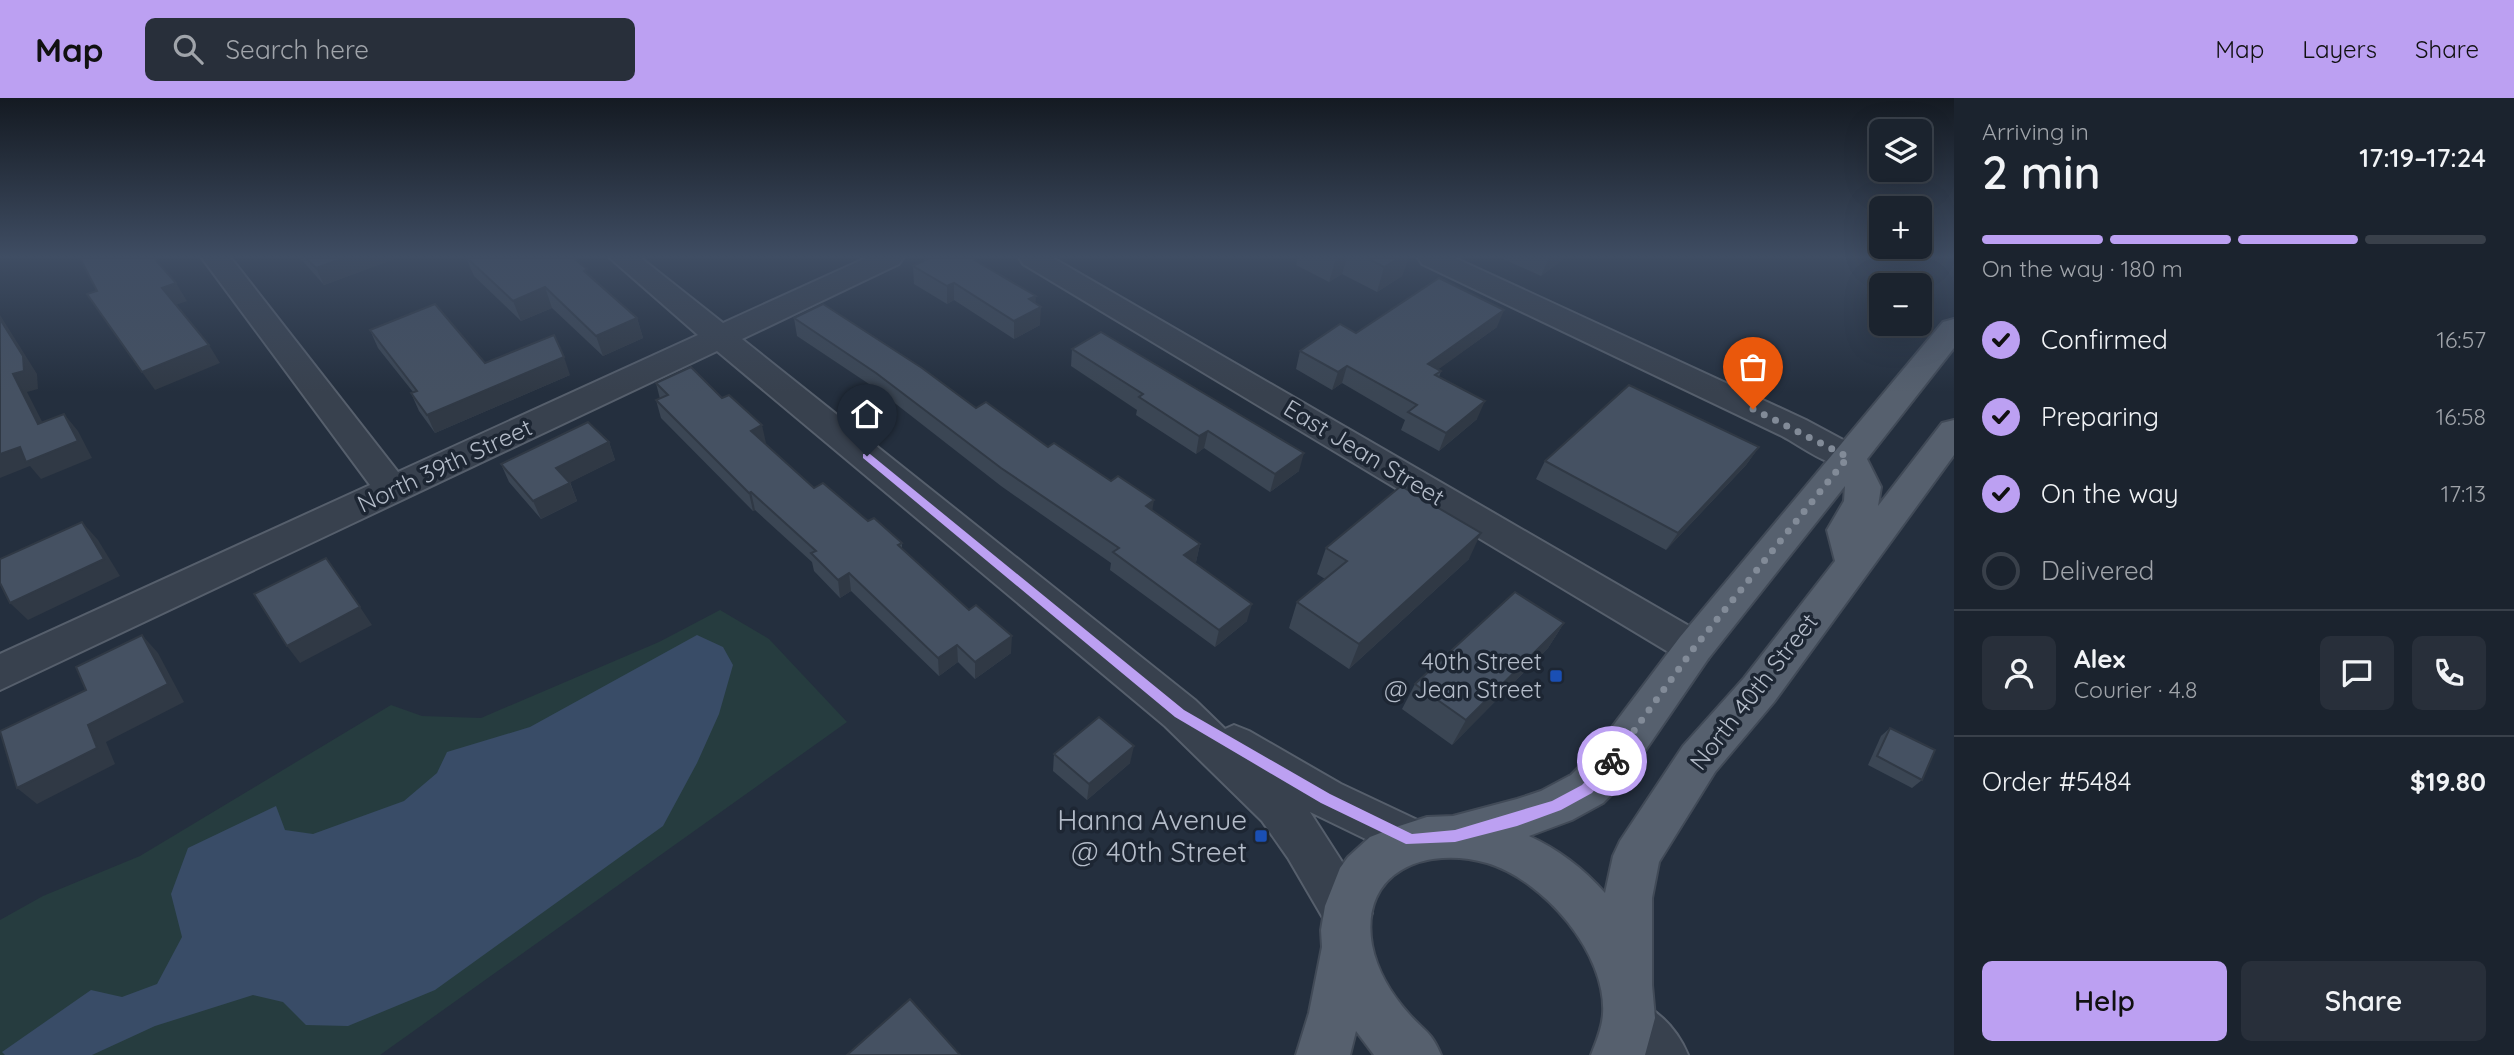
<!DOCTYPE html>
<meta charset="utf-8">
<style>
:root{--surface:#1b232e;--page:#282f3a;--text:#f1f3f6;--muted:#a0a4aa;--line:#39404a;--accent:#bca0f2}
body{margin:0;font-family:Quicksand,sans-serif;background:var(--page);color:var(--text);height:100vh;display:flex;flex-direction:column;font-size:26px;white-space:nowrap}
*{box-sizing:border-box;margin:0}
p{font-size:23px;color:var(--muted)}
.icon{flex:none;width:38px;height:38px;fill:none;stroke:currentColor;stroke-width:2;stroke-linecap:round;stroke-linejoin:round}
.map{position:relative;flex:1;overflow:hidden}
.details{display:flex;flex-direction:column;background:var(--surface);width:560px}
.details>*{flex:none}
.buttons{position:absolute;left:1869px;top:21px;display:grid;gap:14px}
.buttons a{display:grid;place-items:center;width:63px;height:63px;border-radius:10px;background:var(--surface);box-shadow:0 7px 28px #0002,0 0 0 2px var(--line);font-size:35px}
.pin{position:absolute;display:grid;place-items:center;width:60px;height:60px;color:#fff;margin:-72px -30px;border-radius:50% 50% 50% 0;rotate:-45deg;box-shadow:0 0 7px #0007}
.pin .icon{rotate:45deg}
.courier{position:absolute;display:grid;place-items:center;width:70px;height:70px;margin:-35px;border:5px solid #bca0f2;border-radius:50%;background:#fff;color:#222;box-shadow:0 2px 9px #0007}
.head em{font-style:normal;font-weight:600}
.head div{display:flex;flex-direction:column-reverse}
.head{display:flex;align-items:center;justify-content:space-between;height:119px;padding:0 28px}
h1{font-size:46px;font-weight:600;line-height:52px}
.bar{display:grid;grid-template-columns:repeat(4,1fr);gap:10px 7px;align-content:center;height:84px;padding:0 28px}
.bar i{height:9px;border-radius:5px;background:var(--line)}
.bar .on{background:var(--accent)}
.bar p{grid-column:span 4}
.line{display:flex;align-items:center;gap:18px;padding:0 28px;border-top:2px solid var(--line)}
.line div{flex:1}
.round{display:grid;place-items:center;flex:none;width:74px;height:74px;border-radius:10px;background:var(--page)}
ol{padding:0 28px;list-style:none}
li{display:flex;align-items:center;gap:21px;height:77px}
li p{margin-inline-start:auto}
li .icon{padding:7px;border-radius:50%;background:var(--accent);color:#111;stroke-width:4}
li:last-child{color:var(--muted)}
li i{width:38px;height:38px;border:4px solid var(--line);border-radius:50%}
.cta{display:flex;gap:14px;margin-top:auto;padding:14px 28px}
.cta a{flex:1;height:80px;border-radius:10px;background:var(--accent);color:#111;font-size:28px;font-weight:600;line-height:80px;text-align:center}
.cta a+a{background:var(--page);color:var(--text)}
header{display:flex;align-items:center;gap:42px;box-sizing:border-box;height:98px;padding:0 35px;background:var(--accent);color:#111}
header strong{font-size:33px}
nav{display:flex;gap:38px;margin-inline-start:auto;font-size:24px}
.search{width:490px;height:63px;background:var(--page);display:flex;align-items:center;gap:18px;box-sizing:border-box;padding:0 24px;border-radius:10px;color:var(--muted);font-size:26px}
main{display:flex;flex:1;min-height:0}
.map>svg:first-child{display:block}
.green{fill:#263c3f}
.water{fill:#394c67}
.lines{fill:none;stroke-linecap:round;stroke-linejoin:round}
.minor-casing{stroke:#565f6c;stroke-width:4}
.major-casing{stroke:#414a57;stroke-width:4}
.minor{fill:#38414e;fill-rule:evenodd}
.major{fill:#56606e;fill-rule:evenodd}
.wall{fill:#3b4654}
.shaded-wall{fill:#303945}
.building{fill:#455162;stroke:#303945;stroke-width:2}
.route{fill:#bca0f2}
.done{stroke:#828b98;stroke-width:7;stroke-dasharray:0 12.6}
.transit-dot{fill:#1a4fb4;stroke:#1d2633;stroke-width:2.5}
.labels{text-anchor:middle;stroke-width:7;stroke-linejoin:round;paint-order:stroke}
.street-label{font-size:24px;fill:#b4bcc9;stroke:#1d2633}
.poi-label{font-size:24px;fill:#b4bcc9;stroke:#1d2633;text-anchor:end}
.near-poi-label{font-size:28px;fill:#b4bcc9;stroke:#1d2633;text-anchor:end}
</style>
<header>
<strong>Map</strong>
<div class="search"><svg class="icon" aria-label="search" viewBox="0 0 24 24"><circle cx="10" cy="10" r="6"/><path d="M15 15l6 6"/></svg>Search here</div>
<nav><a>Map</a><a>Layers</a><a>Share</a></nav>
</header>
<main>
<div class="map">
<svg width="1954" height="957" viewBox="0 0 1954 957">
<rect width="100%" height="100%" fill="#242f3e"/>
<path class="green" d="M720,512L769,541L847,624L380,957H0V822L43,798L140,758L391,607L422,618L481,620L659,544Z"/>
<path class="water" d="M697,537L723,549L733,567L719,616L697,665L663,728L435,892L348,928L306,927L283,904L253,897L155,928L92,957H5L2,954L91,892L122,899L157,886L182,839L171,796L188,750L276,708L285,732L313,736L404,703L437,675L447,654L530,629Z"/>
<g class="lines">
<g class="minor-casing">
<g id="minor">
<path d="M202,160H231L398,374L698,237L610,160H641L723,225L866,160H903L899,166L742,241L1195,602L1225,631L1234,627L1249,633L1341,686L1428,727L1434,742L1428,757L1411,763L1310,714L1364,798L1372,815L1364,832L1347,838L1330,832L1288,760L1262,723L1165,628L717,253L0,592V556L370,387Z"/>
<path d="M1019,160H1053L1708,539L1714,550L1708,561L1694,566L1680,561L1023,166Z"/>
<path d="M1418,160H1455L1806,322L1860,351L1865,359L1860,367C1834,375 1805,350 1782,338L1422,166Z"/>
<path d="M1629,899C1656,910 1677,930 1688,957H1623L1610,944L1603,925L1610,906Z"/>
</g>
</g>
<g class="major-casing">
<path id="major" d="M1954,221V250L1867,361L1881,389L1878,408L1942,325L1954,322V357L1774,604L1715,674L1659,764L1652,800V887L1655,920L1645,957H1591C1596,944 1602,931 1603,916C1607,856 1544,782 1487,765C1427,748 1359,772 1372,847C1377,873 1392,897 1409,916C1425,934 1431,933 1441,957H1374L1356,933L1350,957H1296L1309,915L1322,849L1321,832L1325,808L1340,770L1348,759L1370,739L1393,730L1427,719L1453,718L1517,701L1541,693L1571,677L1591,657L1680,539L1943,224ZM1845,388L1844,403L1827,432L1835,463L1744,580L1683,648L1620,743L1613,758L1605,795C1584,771 1558,751 1529,738L1572,722L1603,705L1623,685L1708,561Z"/>
</g>
<use href="#minor" class="minor"/>
<use href="#major" class="major"/>
</g>
<g class="wall">
<path d="M300,160H397L324,187Z"/>
<path d="M466,160H573L590,178L637,220L643,240L603,258L552,210L521,223L474,178Z"/>
<path d="M1298,160H1408L1402,178L1377,194L1342,176L1329,184L1296,167Z"/>
<path d="M1501,160H1565L1541,178Z"/>
<path d="M913,168L1035,206L1040,227L1014,241L954,202L947,206L914,186Z"/>
<path d="M794,220L976,310L1048,349L1152,412L1200,446L1196,464L1194,465L1247,523L1215,549L1110,472L1111,465L1001,388L878,292L797,238Z"/>
<path d="M1497,229L1438,271L1441,273L1439,279L1477,321L1439,353L1401,332L1405,322L1342,285L1332,292L1296,271L1300,253L1356,235Z"/>
<path d="M370,232L485,265L570,277L435,335L419,313L411,295L413,294L378,250Z"/>
<path d="M1072,251L1299,373L1270,394L1204,350L1196,356L1136,317L1137,312L1071,268Z"/>
<path d="M656,285L766,345H765L814,390L902,445V451L1011,555L975,581L958,564L939,578L851,493L840,500L814,473L812,464L755,412L753,413L661,320L656,302L660,301Z"/>
<path d="M609,344L615,362L570,384L577,403L541,421L509,384L501,366Z"/>
<path d="M1759,349L1746,367L1666,452L1536,381L1545,363Z"/>
<path d="M1326,450L1469,461L1349,571L1289,530L1297,504L1325,481L1317,476Z"/>
<path d="M1564,525L1548,550L1452,647L1402,611L1415,586Z"/>
<path d="M1890,630L1922,682L1912,690L1868,667L1881,638Z"/>
<path d="M1054,656L1130,665L1087,702L1053,673Z"/>
</g>
<g class="shaded-wall">
<path d="M344,160H397L324,187L316,170Z"/>
<path d="M1336,160H1347L1342,176L1329,184Z"/>
<path d="M1399,160H1408L1402,178L1377,194L1384,169Z"/>
<path d="M1549,160H1565L1541,178Z"/>
<path d="M176,185L187,203L173,208L162,190Z"/>
<path d="M954,185V202L947,206V188Z"/>
<path d="M545,189L552,210L521,223L513,203Z"/>
<path d="M1036,198L1035,212L1041,209L1040,227L1014,241V223L1029,201Z"/>
<path d="M1504,212L1497,229L1421,284L1428,266Z"/>
<path d="M0,217L37,276L38,291L27,294L52,343L38,326L13,276L0,221Z"/>
<path d="M637,220L643,240L603,258L596,238Z"/>
<path d="M209,247L220,265L155,292L142,274Z"/>
<path d="M564,259L570,277L435,335L427,317Z"/>
<path d="M1347,268L1342,285L1332,292L1338,274Z"/>
<path d="M1485,303L1477,321L1439,353L1446,335Z"/>
<path d="M64,316L78,333L92,360L41,381L30,368L0,380V356L20,349Z"/>
<path d="M762,327L766,345L755,351L751,333Z"/>
<path d="M1208,333L1204,350L1196,356L1199,338Z"/>
<path d="M609,344L615,362L563,388L556,370Z"/>
<path d="M1759,349L1746,367L1666,452L1678,435Z"/>
<path d="M1304,355L1299,373L1270,394L1275,376Z"/>
<path d="M570,385L577,403L541,421L533,403Z"/>
<path d="M751,394L755,412L753,413L749,395Z"/>
<path d="M1154,402L1151,420L1146,408Z"/>
<path d="M82,424L98,442L120,478L28,522L10,505Z"/>
<path d="M1481,435L1469,461L1349,571L1359,546Z"/>
<path d="M1200,446L1196,464L1180,475L1184,457Z"/>
<path d="M849,475L851,493L840,500L838,482Z"/>
<path d="M1252,506L1247,523L1215,549L1219,532Z"/>
<path d="M360,509L372,527L300,565L287,548Z"/>
<path d="M1564,525L1548,550L1452,647L1466,622Z"/>
<path d="M142,537L158,555L184,604L106,644L115,666L37,706L17,690L88,627Z"/>
<path d="M1012,538L1011,555L975,581V564Z"/>
<path d="M957,547L958,564L939,578L938,560Z"/>
<path d="M1134,648L1130,665L1087,702L1089,686Z"/>
</g>
<g class="building">
<path d="M80,160H154L176,185L162,190L209,247L142,274L87,196L97,193Z"/>
<path d="M306,160H344L316,170Z"/>
<path d="M467,160H573L587,171L584,173L637,220L596,238L545,189L513,203Z"/>
<path d="M929,160H971L1036,198L1029,201L1041,209L1014,223L954,185L947,188L913,168Z"/>
<path d="M1367,160H1399L1384,169Z"/>
<path d="M1439,180L1504,212L1428,266L1441,273L1435,277L1485,303L1446,335L1408,314L1417,307L1347,268L1338,274L1300,253L1340,226L1356,235Z"/>
<path d="M435,206L485,265L554,237L564,259L427,317L411,295L417,293L370,232Z"/>
<path d="M823,206L922,270L976,310L986,304L1048,349L1054,345L1111,383L1118,378L1154,402L1146,408L1200,446L1184,457L1252,506L1219,532L1113,454L1119,450L1001,370L876,275L794,220Z"/>
<path d="M0,221L23,258L24,273L13,276L38,326L64,316L78,343L26,364L20,349L0,356Z"/>
<path d="M1101,234L1304,355L1275,376L1208,333L1199,338L1139,299L1143,296L1072,251Z"/>
<path d="M691,269L722,300L729,297L762,327L751,333L814,390L823,385L868,423L874,420L902,445L898,447L969,512L976,507L1012,538L975,564L957,547L938,560L849,475L838,482L811,455L816,453L751,394L749,395L656,302L668,297L656,285Z"/>
<path d="M1629,287L1759,349L1678,435L1545,363Z"/>
<path d="M588,324L609,344L556,370L570,385L533,403L501,366Z"/>
<path d="M1401,388L1481,435L1359,546L1297,504L1347,463L1326,450Z"/>
<path d="M82,424L104,461L10,505L0,485V461Z"/>
<path d="M326,460L360,509L287,548L254,496Z"/>
<path d="M1515,494L1564,525L1466,622L1415,586Z"/>
<path d="M142,537L168,586L88,627L97,650L17,690L0,633L86,592L76,569Z"/>
<path d="M1099,619L1134,648L1089,686L1054,656Z"/>
<path d="M1890,630L1935,652L1922,682L1877,658Z"/>
<path d="M910,901L960,957H847Z"/>
</g>
<linearGradient id="sky" x2="0" y2="1"><stop stop-color="#141a22"/><stop offset="0.54" stop-color="#3f4d63"/><stop offset="1" stop-color="#3f4d63" stop-opacity="0"/></linearGradient>
<rect width="1954" height="294" fill="url(#sky)"/>
<path class="route" d="M863,356H870L1184,612L1330,696L1412,736L1455,732L1552,703L1582,687L1607,660L1612,658L1618,663L1592,695L1561,712L1517,728L1455,744L1406,746L1321,705L1175,619L863,360Z"/>
<g class="lines">
<path class="done" d="M1612,663L1694,550L1848,359L1753,311"/>
</g>
<g class="transit-dot">
<rect x="1549" y="571" width="14" height="14" rx="3.5"/>
<rect x="1254" y="731" width="14" height="14" rx="3.5"/>
</g>
<g class="labels">
<g class="street-label">
<text transform="translate(1364 355) rotate(31)" y="8">East Jean Street</text>
<text transform="translate(445 368) rotate(-25)" y="8">North 39th Street</text>
<text transform="translate(1754 594) rotate(-52)" y="8">North 40th Street</text>
</g>
<g class="poi-label">
<text x="1542" y="572">40th Street<tspan x="1542" dy="28">@ Jean Street</tspan></text>
</g>
<g class="near-poi-label">
<text x="1247" y="732">Hanna Avenue<tspan x="1247" dy="32">@ 40th Street</tspan></text>
</g>
</g>
</svg>
<div class="buttons">
<a><svg class="icon" aria-label="layers" viewBox="0 0 24 24"><path d="M12 4l9 5-9 5-9-5zM3 14l9 5 9-5"/></svg></a>
<a>+</a>
<a>−</a>
</div>
<div class="pin" style="left:1753px;top:311px;background:#ea580c"><svg class="icon" aria-label="bag" viewBox="0 0 24 24"><path d="M5 8h14l-1 12H6zM9 8a3 3 0 0 1 6 0"/></svg></div>
<div class="pin" style="left:867px;top:358px;background:#1f2937"><svg class="icon" aria-label="home" viewBox="0 0 24 24"><path d="M3 11l9-7 9 7M6 9v11h12V9"/></svg></div>
<div class="courier" style="left:1612px;top:663px"><svg class="icon" aria-label="bike" viewBox="0 0 24 24"><circle cx="6" cy="16" r="4"/><circle cx="18" cy="16" r="4"/><path d="M6 16l4-8h5l3 8M10 8l3 8H6M13 5h3"/></svg></div>
</div>
<section class="details">
<div class="head"><div><h1>2 min</h1><p>Arriving in</p></div><em>17:19–17:24</em></div>
<div class="bar"><i class="on"></i><i class="on"></i><i class="on"></i><i></i><p>On the way · 180 m</p></div>
<ol>
<li><svg class="icon" aria-label="check" viewBox="0 0 24 24"><path d="M5 12l5 5 9-10"/></svg>Confirmed<p>16:57</p></li>
<li><svg class="icon" aria-label="check" viewBox="0 0 24 24"><path d="M5 12l5 5 9-10"/></svg>Preparing<p>16:58</p></li>
<li><svg class="icon" aria-label="check" viewBox="0 0 24 24"><path d="M5 12l5 5 9-10"/></svg>On the way<p>17:13</p></li>
<li><i></i>Delivered</li>
</ol>
<div class="line" style="height:126px"><a class="round"><svg class="icon" aria-label="person" viewBox="0 0 24 24"><circle cx="12" cy="8" r="4"/><path d="M4 21q1-7 8-7t8 7"/></svg></a><div><b>Alex</b><p>Courier · 4.8</p></div><a class="round"><svg class="icon" aria-label="chat" viewBox="0 0 24 24"><path d="M4 5h16v11H9l-5 4z"/></svg></a><a class="round"><svg class="icon" aria-label="phone" viewBox="0 0 24 24"><path d="M5 4h4l2 5-3 2q2 4 5 5l2-3 5 2v4C11 20 4 13 5 4z"/></svg></a></div>
<div class="line" style="height:91px"><div>Order #5484</div><b>$19.80</b></div>
<div class="cta"><a>Help</a><a>Share</a></div>
</section>
</main>
